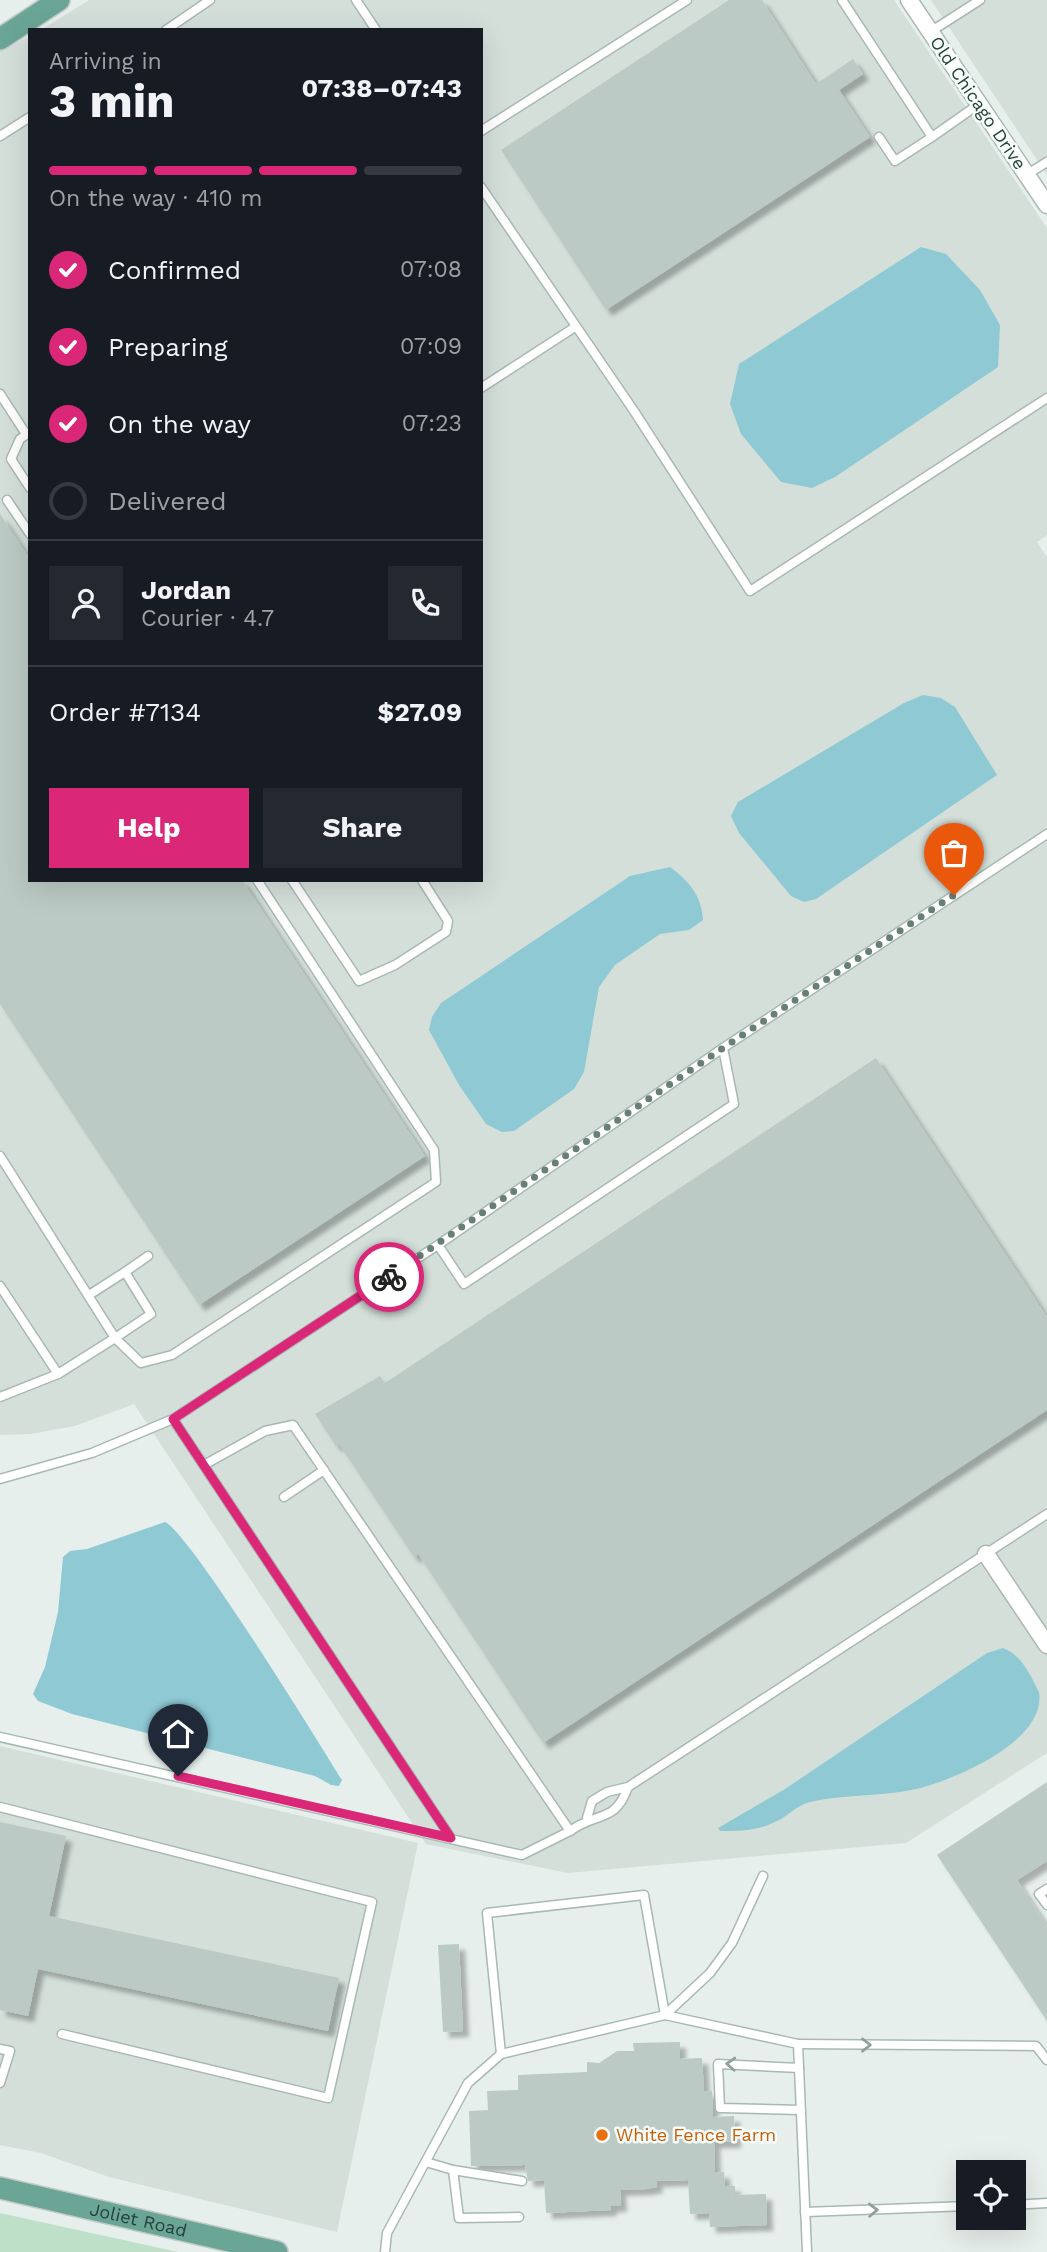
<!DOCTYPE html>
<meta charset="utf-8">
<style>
:root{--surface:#171b24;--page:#242831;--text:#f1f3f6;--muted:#9ea1a6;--line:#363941;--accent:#db2777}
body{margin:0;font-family:"Work Sans",sans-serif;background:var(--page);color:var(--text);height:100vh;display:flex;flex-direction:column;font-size:26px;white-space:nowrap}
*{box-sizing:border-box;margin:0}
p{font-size:23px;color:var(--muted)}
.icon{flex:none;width:38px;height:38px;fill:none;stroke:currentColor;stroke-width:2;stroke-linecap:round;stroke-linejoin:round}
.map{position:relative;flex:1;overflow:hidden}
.details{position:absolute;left:28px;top:28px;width:455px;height:854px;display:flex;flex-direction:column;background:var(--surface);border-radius:0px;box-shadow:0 7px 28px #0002}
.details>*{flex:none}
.tools{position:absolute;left:956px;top:2160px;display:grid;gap:14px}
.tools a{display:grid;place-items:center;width:70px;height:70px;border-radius:0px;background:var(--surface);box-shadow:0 7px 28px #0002;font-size:35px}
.pin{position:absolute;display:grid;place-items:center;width:60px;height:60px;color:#fff;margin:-72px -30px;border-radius:50% 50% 50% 0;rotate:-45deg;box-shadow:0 0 7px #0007}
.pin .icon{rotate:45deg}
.courier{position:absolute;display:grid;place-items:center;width:70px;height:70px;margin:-35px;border:5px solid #db2777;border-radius:50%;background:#fff;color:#222;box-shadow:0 2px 9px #0007}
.head em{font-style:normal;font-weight:700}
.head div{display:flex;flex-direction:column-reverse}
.head{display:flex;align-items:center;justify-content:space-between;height:119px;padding:0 21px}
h1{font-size:46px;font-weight:700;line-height:52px}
.bar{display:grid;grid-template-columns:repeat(4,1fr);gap:10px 7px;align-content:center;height:84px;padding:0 21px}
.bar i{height:9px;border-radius:5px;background:var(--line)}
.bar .current{background:var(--accent)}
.bar p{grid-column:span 4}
.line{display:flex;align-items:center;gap:18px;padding:0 21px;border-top:2px solid var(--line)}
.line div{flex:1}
.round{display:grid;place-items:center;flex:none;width:74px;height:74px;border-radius:0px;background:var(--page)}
ol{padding:0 21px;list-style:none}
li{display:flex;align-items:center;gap:21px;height:77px}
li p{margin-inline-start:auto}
li .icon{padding:7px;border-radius:50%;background:var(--accent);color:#fff;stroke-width:4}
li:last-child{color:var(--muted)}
li i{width:38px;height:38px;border:4px solid var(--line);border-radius:50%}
.button{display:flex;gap:14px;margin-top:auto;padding:14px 21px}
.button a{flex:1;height:80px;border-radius:0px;background:var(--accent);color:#fff;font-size:28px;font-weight:700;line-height:80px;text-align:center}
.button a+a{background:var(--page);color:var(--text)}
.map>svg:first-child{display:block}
.built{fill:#d4dfda}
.green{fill:#bfe0c8}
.water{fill:#8ec9d4}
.building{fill:#bbcac4;filter:url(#shadow)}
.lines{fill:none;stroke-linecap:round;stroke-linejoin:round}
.lane-casing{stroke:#a8b8b2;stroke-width:11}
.street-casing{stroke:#a8b8b2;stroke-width:19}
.primary-casing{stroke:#c2cac8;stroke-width:24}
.lane{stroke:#fff;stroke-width:8}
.street{stroke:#fff;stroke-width:16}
.primary{stroke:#6aa596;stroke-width:21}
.oneway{stroke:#92a09c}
.done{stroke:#687f78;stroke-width:7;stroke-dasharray:0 12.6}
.route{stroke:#db2777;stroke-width:9}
.food-dot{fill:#e8710a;stroke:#f7fbf9;stroke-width:2.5}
.labels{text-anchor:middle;stroke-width:5;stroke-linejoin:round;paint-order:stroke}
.street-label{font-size:18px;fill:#24423a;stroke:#f7fbf9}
.food-label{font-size:18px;fill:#c56008;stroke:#f7fbf9;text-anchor:start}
</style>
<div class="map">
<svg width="1047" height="2252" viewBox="0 0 1047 2252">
<defs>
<filter id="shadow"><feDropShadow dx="6" dy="6" stdDeviation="2" flood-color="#0004"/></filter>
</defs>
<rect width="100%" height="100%" fill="#e6efeb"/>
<g class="built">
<path d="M89,0H894L1047,228V535L1037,542L1047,557V1753L906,1843L568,1873L426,1844L134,1404L75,1426L31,1434L0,1435V51L30,36V880H481V30H41Z"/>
<path d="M931,0H1047V175Z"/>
<path d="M0,1746L418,1843L337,2232L109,2177L41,2153L0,2145Z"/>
</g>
<path class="green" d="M0,2213L178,2252H0Z"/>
<g class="water">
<path d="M921,247L946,254L980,290L1000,325L998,367L835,477L812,488L781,482L741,434L730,404L739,364Z"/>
<path d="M923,695L941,698L955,707L997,775L816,899L804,902L791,896L739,833L731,816L738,802L904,703Z"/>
<path d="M670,867C689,881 702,896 703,920L689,930L660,934L615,965L599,987L584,1072L574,1089L514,1131L502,1132L486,1124L459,1085L429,1030L432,1017L441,1003L630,876Z"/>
<path d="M165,1522C189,1532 319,1743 342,1780L339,1786L331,1785L315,1776L72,1714L38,1701L33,1694L45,1667L58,1612L63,1557L70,1551L87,1549Z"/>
<path d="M1003,1648C1022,1655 1030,1675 1039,1692C1047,1742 951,1781 916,1789C881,1797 844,1794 810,1802C795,1806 786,1818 773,1823C756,1831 738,1831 720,1831L718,1828L785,1789L987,1653Z"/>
</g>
<g class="building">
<path d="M729,0H762L816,84L853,59L863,74L839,90L870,137L606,310L501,150Z"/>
<path d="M0,514L30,559V880H242L425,1156L199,1305L0,1004Z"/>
<path d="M876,1058L1047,1317V1410L543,1743L418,1554L414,1557L339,1444L336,1446L315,1414L380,1376L385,1383Z"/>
<path d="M1047,1782V1861L1017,1880L1047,1926V2021L937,1855Z"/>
<path d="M0,1822L66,1836L49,1916L339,1978L328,2031L38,1969L28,2016L0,2010Z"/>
<path d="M459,1944L463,2031L443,2032L438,1945Z"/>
<path d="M680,2042V2059L702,2058L704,2091H712L713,2117L734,2116L735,2142H714L715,2173L724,2172L725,2186H735V2195L766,2194L767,2225L710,2227L709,2213L690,2214L688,2180L656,2181L657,2187L646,2189L620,2190L621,2206H611V2210L546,2213L544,2180L528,2181L525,2165L471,2166L469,2111L488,2110L487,2091L518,2090V2075L587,2072V2062L599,2063L617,2051H634L633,2043Z"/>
</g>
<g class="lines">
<g class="lane-casing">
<g id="lane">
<path d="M356,0L376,30"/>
<path d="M842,0L932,137L979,104"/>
<path d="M166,30L210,0"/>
<path d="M930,32L980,0"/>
<path d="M481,131L687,0"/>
<path d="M0,136L30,117"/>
<path d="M879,137L895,161L932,137"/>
<path d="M1026,175L1047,162"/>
<path d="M481,187L634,411L750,591L1047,398"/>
<path d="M481,388L575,327"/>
<path d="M0,394L26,434"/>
<path d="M30,432L20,439L11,459L30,488"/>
<path d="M7,500L30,534"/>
<path d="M292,880L359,981L395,965L446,932L448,921L422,880"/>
<path d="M723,1048L1047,834"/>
<path d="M0,1156L115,1338L151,1314L125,1272L89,1295"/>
<path d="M125,1272L148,1256"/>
<path d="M0,1286L58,1374"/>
<path d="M0,1397L58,1374L115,1338L141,1363L172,1355L436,1182L434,1150L257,880"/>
<path d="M173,1419L438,1245L723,1048L734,1104L464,1284L438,1245"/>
<path d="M0,1479L92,1453L173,1419L451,1838"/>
<path d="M284,1497L324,1470"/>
<path d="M0,1737L522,1855L570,1831L293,1425L265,1431L204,1465"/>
<path d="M628,1787L1047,1514"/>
<path d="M0,1807L372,1902L328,2098L62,2034"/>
<path d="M570,1831C597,1811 615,1824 628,1787L607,1792L592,1801L587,1818"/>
<path d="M1047,1889L1039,1894L1047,1905"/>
<path d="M665,2015L710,1973L732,1943L763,1876"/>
<path d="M798,2044L1036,2046L1047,2060"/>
<path d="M0,2049L10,2051L0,2083"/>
<path d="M501,2054L487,1913L644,1895L665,2015"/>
<path d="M799,2068L718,2064L720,2108L800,2110"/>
<path d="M426,2162L453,2170L459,2218L519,2217"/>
<path d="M453,2170L522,2181"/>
<path d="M1013,2205L1047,2203"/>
<path d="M805,2212L968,2206"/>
<path d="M385,2252L387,2233L468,2083L501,2054L665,2015L798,2044L807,2252"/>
</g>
</g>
<g class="street-casing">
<g id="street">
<path d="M909,0L1047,205"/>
<path d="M986,1554L1047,1645"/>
</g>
</g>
<g class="primary-casing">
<g id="primary">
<path d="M0,39L59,0"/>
<path id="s1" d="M0,2188L277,2252"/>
</g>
</g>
<use href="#lane" class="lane"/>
<use href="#street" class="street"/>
<use href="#primary" class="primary"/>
</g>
<defs><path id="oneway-chevron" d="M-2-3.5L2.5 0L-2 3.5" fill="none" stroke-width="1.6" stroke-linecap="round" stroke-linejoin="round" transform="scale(1.75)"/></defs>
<g class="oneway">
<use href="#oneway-chevron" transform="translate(866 2045)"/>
<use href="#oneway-chevron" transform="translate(731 2064) rotate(-177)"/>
<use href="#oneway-chevron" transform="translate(873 2210) rotate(-2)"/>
</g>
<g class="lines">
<path class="done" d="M389,1277L723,1048L954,895"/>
<path class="route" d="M178,1776L451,1838L173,1419L389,1277"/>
</g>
<circle class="food-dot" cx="602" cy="2135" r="7"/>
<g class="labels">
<g class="street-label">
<text transform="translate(978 103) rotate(56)" y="6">Old Chicago Drive</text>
<text dy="6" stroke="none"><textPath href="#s1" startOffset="142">Joliet Road</textPath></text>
</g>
<g class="food-label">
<text x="616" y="2141">White Fence Farm</text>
</g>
</g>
</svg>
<div class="tools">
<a><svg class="icon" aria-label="locate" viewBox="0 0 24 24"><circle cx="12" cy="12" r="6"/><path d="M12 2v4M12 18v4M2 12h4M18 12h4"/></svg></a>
</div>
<div class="pin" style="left:954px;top:895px;background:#ea580c"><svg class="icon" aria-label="bag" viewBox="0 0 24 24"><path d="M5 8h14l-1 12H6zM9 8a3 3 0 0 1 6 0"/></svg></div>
<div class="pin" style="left:178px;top:1776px;background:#1f2937"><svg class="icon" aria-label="home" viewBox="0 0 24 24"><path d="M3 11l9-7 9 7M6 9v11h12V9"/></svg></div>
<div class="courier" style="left:389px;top:1277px"><svg class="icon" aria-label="bike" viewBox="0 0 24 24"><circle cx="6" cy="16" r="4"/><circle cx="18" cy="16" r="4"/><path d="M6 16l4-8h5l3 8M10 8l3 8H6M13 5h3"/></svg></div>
<section class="details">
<div class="head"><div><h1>3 min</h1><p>Arriving in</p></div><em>07:38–07:43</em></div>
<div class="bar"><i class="current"></i><i class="current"></i><i class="current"></i><i></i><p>On the way · 410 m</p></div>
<ol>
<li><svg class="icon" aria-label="check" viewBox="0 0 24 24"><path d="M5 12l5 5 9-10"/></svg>Confirmed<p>07:08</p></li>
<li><svg class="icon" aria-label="check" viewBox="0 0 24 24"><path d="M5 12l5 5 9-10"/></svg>Preparing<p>07:09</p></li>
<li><svg class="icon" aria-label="check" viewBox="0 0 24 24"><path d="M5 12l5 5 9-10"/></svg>On the way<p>07:23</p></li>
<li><i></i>Delivered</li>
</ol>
<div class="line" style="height:126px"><a class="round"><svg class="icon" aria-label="person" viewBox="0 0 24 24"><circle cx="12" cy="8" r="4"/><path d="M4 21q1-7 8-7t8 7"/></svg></a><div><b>Jordan</b><p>Courier · 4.7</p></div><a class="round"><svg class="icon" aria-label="phone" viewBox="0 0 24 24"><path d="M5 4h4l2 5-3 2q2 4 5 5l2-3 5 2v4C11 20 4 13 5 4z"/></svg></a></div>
<div class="line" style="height:91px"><div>Order #7134</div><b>$27.09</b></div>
<div class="button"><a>Help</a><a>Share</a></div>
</section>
</div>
